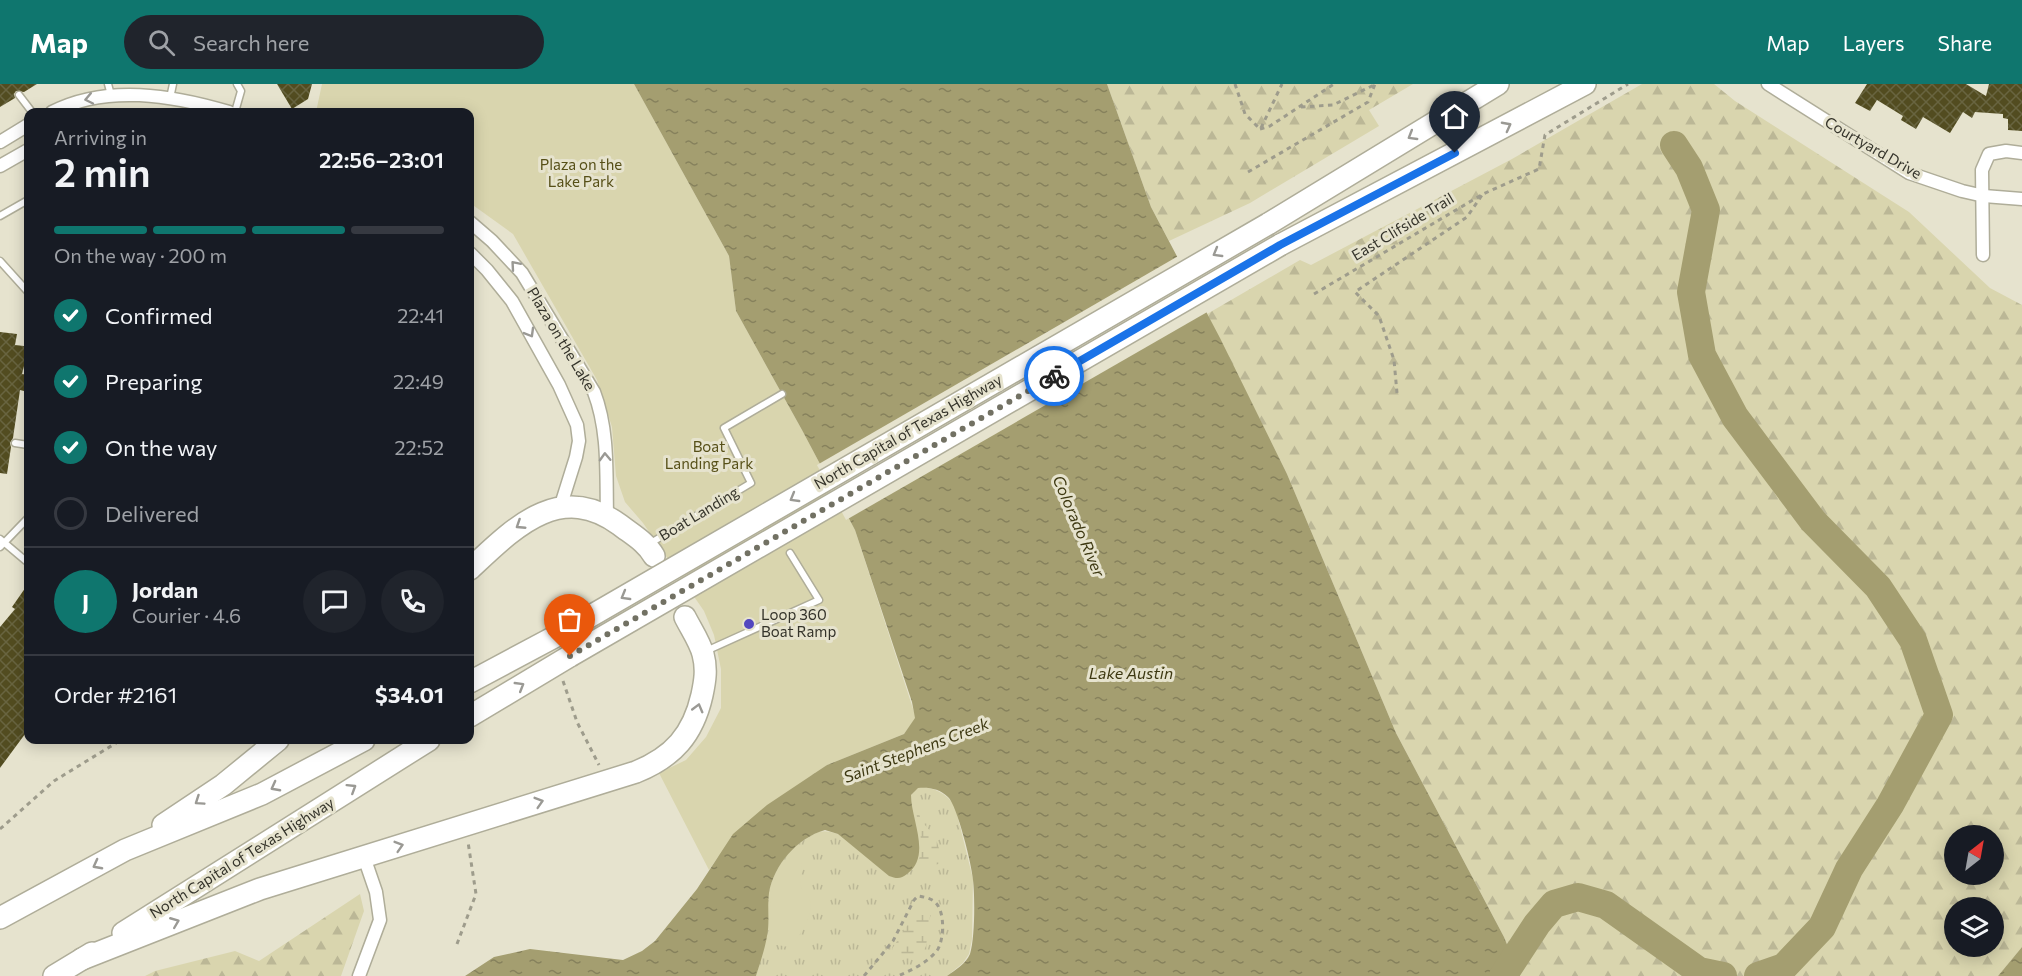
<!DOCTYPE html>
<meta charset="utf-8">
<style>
:root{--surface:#171b24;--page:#20242c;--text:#f1f3f6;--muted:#9ea1a6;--line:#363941;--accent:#0f766e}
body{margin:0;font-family:Commissioner,sans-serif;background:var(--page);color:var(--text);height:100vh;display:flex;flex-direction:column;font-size:22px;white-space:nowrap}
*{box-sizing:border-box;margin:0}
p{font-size:20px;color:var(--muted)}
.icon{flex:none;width:33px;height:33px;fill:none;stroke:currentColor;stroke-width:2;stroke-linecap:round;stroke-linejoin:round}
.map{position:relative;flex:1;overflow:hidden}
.side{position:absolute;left:24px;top:24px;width:450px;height:636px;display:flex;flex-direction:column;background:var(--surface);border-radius:12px;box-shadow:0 3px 15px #0003}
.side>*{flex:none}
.needle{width:39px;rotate:31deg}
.fabs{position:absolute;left:1944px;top:741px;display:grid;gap:12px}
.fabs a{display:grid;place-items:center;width:60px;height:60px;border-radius:50%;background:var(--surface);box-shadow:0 3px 15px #0003;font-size:30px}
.pin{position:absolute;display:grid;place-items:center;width:51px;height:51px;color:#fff;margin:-62px -26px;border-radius:50% 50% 50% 0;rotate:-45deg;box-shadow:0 0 6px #0007}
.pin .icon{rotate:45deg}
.courier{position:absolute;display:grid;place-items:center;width:60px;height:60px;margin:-30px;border:4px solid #1a73e8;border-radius:50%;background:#fff;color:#222;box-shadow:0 2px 8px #0007}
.headline em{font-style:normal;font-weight:600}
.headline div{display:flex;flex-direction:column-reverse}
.headline{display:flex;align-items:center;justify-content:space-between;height:102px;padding:0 30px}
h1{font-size:39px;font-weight:600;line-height:45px}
.bar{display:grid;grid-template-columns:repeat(4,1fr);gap:9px 6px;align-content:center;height:72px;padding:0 30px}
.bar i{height:8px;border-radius:4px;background:var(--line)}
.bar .active{background:var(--accent)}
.bar p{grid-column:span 4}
.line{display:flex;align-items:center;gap:15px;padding:0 30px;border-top:2px solid var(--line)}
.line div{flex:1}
.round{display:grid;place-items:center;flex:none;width:63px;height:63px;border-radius:32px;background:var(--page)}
ol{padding:0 30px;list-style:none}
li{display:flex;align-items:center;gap:18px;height:66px}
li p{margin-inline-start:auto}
li .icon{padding:6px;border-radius:50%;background:var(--accent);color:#fff;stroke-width:4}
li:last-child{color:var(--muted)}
li i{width:33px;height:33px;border:3px solid var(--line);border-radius:50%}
header{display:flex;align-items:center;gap:36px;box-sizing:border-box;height:84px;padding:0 30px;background:var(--accent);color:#fff}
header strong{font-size:28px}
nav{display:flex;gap:33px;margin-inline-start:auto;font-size:21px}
.search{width:420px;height:54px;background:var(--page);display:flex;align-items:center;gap:15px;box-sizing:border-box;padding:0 21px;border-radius:33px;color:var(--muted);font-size:22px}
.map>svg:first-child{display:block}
.grass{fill:url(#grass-tufts)}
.forest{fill:url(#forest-firs);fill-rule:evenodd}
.wetland{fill:url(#wetland-marsh)}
.green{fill:#d9d5ae}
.water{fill:url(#water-ripples)}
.pier{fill:#e6e3ce}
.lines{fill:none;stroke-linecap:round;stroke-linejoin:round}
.river{stroke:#a49e70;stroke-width:28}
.building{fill:url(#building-cross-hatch)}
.service-casing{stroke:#afad99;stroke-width:9}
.minor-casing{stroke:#afad99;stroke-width:15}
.trunk-casing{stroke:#afad99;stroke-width:24}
.path{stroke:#9e9c8c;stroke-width:3;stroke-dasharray:4.5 4.5;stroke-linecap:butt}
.service{stroke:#fff;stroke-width:6}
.minor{stroke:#fff;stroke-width:12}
.trunk{stroke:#fff;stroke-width:21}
.trunk-bridge-casing{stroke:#afad99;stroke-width:24;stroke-linecap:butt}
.trunk-bridge{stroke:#fff;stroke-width:21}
.oneway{stroke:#9a9994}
.done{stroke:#727163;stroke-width:6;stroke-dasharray:0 10.8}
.route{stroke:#1a73e8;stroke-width:8}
.poi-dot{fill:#5347bf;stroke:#e6e3ce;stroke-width:2}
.labels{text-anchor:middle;stroke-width:6;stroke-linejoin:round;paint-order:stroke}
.street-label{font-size:15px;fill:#34332a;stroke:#e6e3ce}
.park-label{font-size:15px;fill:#564f17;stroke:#e6e3ce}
.poi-label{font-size:15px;fill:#34332a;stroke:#e6e3ce;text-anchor:start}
.water-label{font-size:16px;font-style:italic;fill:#3d3811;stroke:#e6e3ce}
</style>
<header>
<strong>Map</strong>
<div class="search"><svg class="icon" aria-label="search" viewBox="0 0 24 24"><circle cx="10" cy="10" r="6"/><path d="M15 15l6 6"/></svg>Search here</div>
<nav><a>Map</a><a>Layers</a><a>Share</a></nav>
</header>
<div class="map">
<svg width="2022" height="892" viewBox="0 0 2022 892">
<defs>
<pattern id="grass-tufts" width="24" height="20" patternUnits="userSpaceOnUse" patternTransform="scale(1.5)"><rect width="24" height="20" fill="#d9d5ae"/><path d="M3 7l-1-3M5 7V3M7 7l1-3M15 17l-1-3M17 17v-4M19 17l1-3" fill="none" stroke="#bbb796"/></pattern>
<pattern id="forest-firs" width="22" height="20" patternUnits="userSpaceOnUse" patternTransform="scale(1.5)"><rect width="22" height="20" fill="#d9d5ae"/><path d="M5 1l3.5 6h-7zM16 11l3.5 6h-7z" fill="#bbb796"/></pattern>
<pattern id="wetland-marsh" width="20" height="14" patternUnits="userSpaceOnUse" patternTransform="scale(1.5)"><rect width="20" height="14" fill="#d9d5ae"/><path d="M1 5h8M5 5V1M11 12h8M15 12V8" fill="none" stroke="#bbb796"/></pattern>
<pattern id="water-ripples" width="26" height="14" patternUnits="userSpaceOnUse" patternTransform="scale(1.5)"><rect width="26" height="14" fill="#a49e70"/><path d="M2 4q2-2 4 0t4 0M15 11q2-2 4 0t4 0" fill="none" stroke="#86815c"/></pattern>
<pattern id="building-cross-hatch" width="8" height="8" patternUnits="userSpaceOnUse" patternTransform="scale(1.5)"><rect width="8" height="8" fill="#524c20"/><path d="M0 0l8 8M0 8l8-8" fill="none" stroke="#686440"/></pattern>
</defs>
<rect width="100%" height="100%" fill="#e6e3ce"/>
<path class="grass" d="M918,703C934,703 946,709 955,722L973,795L972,855L969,870L963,879L947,892H756L759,881C764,836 762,783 804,756C818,747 822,745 838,750L911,720V711Z"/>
<g class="forest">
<path d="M1107,0H1413L1369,26L1379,42L1250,119L1169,157L1151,123Z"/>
<path d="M1642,0H1714L1735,17L1909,128L1990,204L2022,221V863L1998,892H1520L1504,853L1396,649L1287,390L1207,230L1300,176L1311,181L1512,75ZM1954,752H1994V790H1954ZM1954,824H1994V862H1954Z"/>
<path d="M360,810L364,827L341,892H145L155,887L235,867L259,877Z"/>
</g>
<g class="wetland">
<path d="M914,714H918C917,732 921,737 932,749C938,756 940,769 942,778C935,782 925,785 917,782C927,755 916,741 914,714Z"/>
<path d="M920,817L926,819L931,825L926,862L922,870C911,874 899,878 892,865L913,832L916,820Z"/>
</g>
<g class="green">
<path d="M322,0H634L729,172L736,227L802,346L855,446L916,634L904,650L827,681L718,773L709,786L659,689L686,676L706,653L721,624V585L714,551L704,527L643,439L625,418L616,392L612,343L597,296L513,150L470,119V28H316Z"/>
<path d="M792,773L797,774L802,779L800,802C802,806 807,809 809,814C816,828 800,854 789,863L777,861L771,856C767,836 770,781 792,773Z"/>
</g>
<g class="water">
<path d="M634,0H1107L1151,123L1220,254L1287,390L1396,649L1504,853L1520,892H947C955,886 966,880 970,870C975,855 975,812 973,796C972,781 957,721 948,713C940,705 929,703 918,704L911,711C911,736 932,772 907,790C901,795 897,795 889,792L838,750L825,746C797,754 774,781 769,809C767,823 770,838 767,852C765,865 760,879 756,892H465L494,873L530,865L623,876L642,867L655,857L697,805L733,750L767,721L827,681L904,650L915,634L912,618L855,446L802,346L736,227L729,172Z"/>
<path d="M2022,863V892H1998Z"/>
</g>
<path class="pier" d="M1180,171L1209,227L846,436L817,381Z"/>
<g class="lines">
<g class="river">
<path d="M1674,61L1689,84L1706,126L1691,208L1702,271L1735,333L1813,437L1878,503L1913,556L1939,631L1890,721L1849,785L1822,843L1784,883L1758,892"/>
<path d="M1503,892L1537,840L1554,820L1578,813L1606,821L1699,887L1723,892"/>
</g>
</g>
<g class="building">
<path d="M0,0H37L24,8L16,7L14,10L15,14L0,23Z"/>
<path d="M277,0H312L308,15L292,25Z"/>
<path d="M1867,0H1966L1986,12L1989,0H2022V47L2008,46V35L2003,34V30L1975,28L1972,34L1963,28L1950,49L1923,33L1916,45L1901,36L1903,32L1877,16L1870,27L1855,19Z"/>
<path d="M0,248L17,250L15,261L24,262L27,270L22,290L28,291V308L20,306L13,354L10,359L11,363L7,390L0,389Z"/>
<path d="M28,500V646L0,684V543L15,525L12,523Z"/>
</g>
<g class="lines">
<g class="service-casing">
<g id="service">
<path d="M108,0L111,11"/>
<path d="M19,11L32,28"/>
<path d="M170,14L173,0"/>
<path d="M235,28L241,7L237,0"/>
<path d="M0,132L28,116"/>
<path d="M0,177L28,208"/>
<path d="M15,359L28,361"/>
<path d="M0,455L26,477"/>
<path d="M649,460L751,399L724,344L782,310"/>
<path d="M0,463L28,434"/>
<path d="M706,567L819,516L790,469"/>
</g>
</g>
<g class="minor-casing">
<g id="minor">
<path d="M1768,0L1909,89L1962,107L1984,112L2022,115"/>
<path d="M52,28C107,0 172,11 229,28"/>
<path d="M0,58L28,41"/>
<path d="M0,82L28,66"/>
<path d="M470,138L492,157L522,189L594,308C609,347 606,390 607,431"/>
<path d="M470,169L487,186L512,217L559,301L577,341L579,357L576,373L560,424"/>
<path d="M1983,171L1982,86L1989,70L2006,67L2022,69"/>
<path d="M359,892L380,836L376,808L364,773"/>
</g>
</g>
<g class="trunk-casing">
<g id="trunk">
<path d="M1268,140L1498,0"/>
<path d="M1280,161L1585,0"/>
<path d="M470,485C513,445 559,396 620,441C633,451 646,458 654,472"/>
<path d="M470,598L558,551"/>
<path d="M470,632L570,572"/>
<path d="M163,741L223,701L278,656"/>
<path d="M0,834L125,766L262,710L364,656"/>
<path d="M123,849L429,656"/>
<path d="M82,875L260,805L636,688C673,673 693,651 702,611C705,597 707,585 703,570C700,558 691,545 685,533"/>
<path d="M54,892L92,869"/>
</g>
</g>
<g class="path">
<path d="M1235,0L1245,30L1260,45"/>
<path d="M1301,23L1333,21L1374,1"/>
<path d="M1261,44L1282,0"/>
<path d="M1260,45L1270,42L1334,0"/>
<path d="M1248,88L1368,18L1375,0"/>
<path d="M1314,210L1483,110L1539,85L1545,51L1628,0"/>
<path d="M1397,309L1394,276L1379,232L1355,208L1467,133L1482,111"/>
<path d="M563,597L577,638L599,681"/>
<path d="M0,745L54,697L121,656"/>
<path d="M457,860L476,810L468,758"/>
<path d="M864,892L893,857L914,816L918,812C924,813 931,814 936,819C945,829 944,854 938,865C929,878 912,886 898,892"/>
</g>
<use href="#service" class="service"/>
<use href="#minor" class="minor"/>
<use href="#trunk" class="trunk"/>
<g class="trunk-bridge-casing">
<g id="trunk-bridge">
<path d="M558,551L1268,140"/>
<path d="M570,572L1280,161"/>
</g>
</g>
<use href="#trunk-bridge" class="trunk-bridge"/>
</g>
<defs><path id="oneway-chevron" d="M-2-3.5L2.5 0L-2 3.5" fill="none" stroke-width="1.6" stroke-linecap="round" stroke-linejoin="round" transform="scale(1.5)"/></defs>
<g class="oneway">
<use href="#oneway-chevron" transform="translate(89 15) rotate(168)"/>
<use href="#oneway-chevron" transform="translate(1507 42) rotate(-28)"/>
<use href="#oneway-chevron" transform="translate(1412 52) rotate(149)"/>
<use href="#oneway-chevron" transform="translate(1217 169) rotate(150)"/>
<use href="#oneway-chevron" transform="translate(515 181) rotate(-131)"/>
<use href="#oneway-chevron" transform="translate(530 249) rotate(60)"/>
<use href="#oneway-chevron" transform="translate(605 373) rotate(-92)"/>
<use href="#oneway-chevron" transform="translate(794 414) rotate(150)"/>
<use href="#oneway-chevron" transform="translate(520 441) rotate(147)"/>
<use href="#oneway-chevron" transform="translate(625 512) rotate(150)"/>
<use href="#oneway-chevron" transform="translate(520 602) rotate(-31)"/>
<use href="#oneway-chevron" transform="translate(698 624) rotate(-75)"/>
<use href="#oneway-chevron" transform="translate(275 703) rotate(152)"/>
<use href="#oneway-chevron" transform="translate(352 704) rotate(-32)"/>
<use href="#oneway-chevron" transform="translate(199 717) rotate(146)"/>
<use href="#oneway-chevron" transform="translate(539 718) rotate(-17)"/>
<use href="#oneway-chevron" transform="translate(399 762) rotate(-17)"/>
<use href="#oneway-chevron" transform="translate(97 781) rotate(152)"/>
<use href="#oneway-chevron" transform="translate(175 838) rotate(-22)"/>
</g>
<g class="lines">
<path class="done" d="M570,572L1054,292"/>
<path class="route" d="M1054,292L1280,161L1455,69"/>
</g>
<circle class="poi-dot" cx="749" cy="540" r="6"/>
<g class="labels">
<g class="street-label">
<text transform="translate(1873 64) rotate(30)" y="5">Courtyard Drive</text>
<text transform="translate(1403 143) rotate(-31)" y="5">East Clifside Trail</text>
<text transform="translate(561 255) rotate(59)" y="5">Plaza on the Lake</text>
<text transform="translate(908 348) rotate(-30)" y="5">North Capital of Texas Highway</text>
<text transform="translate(699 430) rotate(-31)" y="5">Boat Landing</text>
<text transform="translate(242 774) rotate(-32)" y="5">North Capital of Texas Highway</text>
</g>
<g class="park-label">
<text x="581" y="86">Plaza on the<tspan x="581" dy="17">Lake Park</tspan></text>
<text x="709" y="368">Boat<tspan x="709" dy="17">Landing Park</tspan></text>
</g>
<g class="poi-label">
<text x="761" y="536">Loop 360<tspan x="761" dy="17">Boat Ramp</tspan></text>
</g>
<g class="water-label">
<text transform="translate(1079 442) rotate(67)" y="6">Colorado River</text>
<text x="1131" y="595">Lake Austin</text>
<text transform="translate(916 666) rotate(-21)" y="6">Saint Stephens Creek</text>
</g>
</g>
</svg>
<div class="fabs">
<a><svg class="needle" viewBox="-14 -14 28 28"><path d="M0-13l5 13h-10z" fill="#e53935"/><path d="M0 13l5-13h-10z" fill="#9ea1a6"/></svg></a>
<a><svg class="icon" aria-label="layers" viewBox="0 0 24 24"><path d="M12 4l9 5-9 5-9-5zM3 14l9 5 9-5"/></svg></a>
</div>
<div class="pin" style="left:570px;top:572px;background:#ea580c"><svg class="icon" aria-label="bag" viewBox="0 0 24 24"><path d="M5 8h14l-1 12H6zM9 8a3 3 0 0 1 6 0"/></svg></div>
<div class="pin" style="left:1455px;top:69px;background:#1f2937"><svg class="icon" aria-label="home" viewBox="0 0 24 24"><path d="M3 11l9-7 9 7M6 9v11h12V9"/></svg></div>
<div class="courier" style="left:1054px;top:292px"><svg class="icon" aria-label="bike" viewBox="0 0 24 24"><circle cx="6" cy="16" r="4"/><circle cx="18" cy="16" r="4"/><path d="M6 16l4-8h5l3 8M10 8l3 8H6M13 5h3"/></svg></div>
<section class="side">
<div class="headline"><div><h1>2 min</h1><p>Arriving in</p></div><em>22:56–23:01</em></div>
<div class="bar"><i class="active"></i><i class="active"></i><i class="active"></i><i></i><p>On the way · 200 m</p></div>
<ol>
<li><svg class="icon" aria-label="check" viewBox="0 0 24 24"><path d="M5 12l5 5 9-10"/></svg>Confirmed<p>22:41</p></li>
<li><svg class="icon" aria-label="check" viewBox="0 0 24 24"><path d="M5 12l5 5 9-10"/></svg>Preparing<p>22:49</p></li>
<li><svg class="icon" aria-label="check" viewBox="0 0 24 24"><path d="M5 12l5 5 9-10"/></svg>On the way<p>22:52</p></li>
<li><i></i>Delivered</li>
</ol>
<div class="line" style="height:108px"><b class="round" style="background:var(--accent);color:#fff">J</b><div><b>Jordan</b><p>Courier · 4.6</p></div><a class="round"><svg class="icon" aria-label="chat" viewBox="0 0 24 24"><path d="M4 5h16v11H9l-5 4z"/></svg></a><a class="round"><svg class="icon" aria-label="phone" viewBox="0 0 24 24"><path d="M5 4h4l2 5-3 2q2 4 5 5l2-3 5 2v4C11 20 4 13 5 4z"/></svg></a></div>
<div class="line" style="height:78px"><div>Order #2161</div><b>$34.01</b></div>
</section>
</div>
